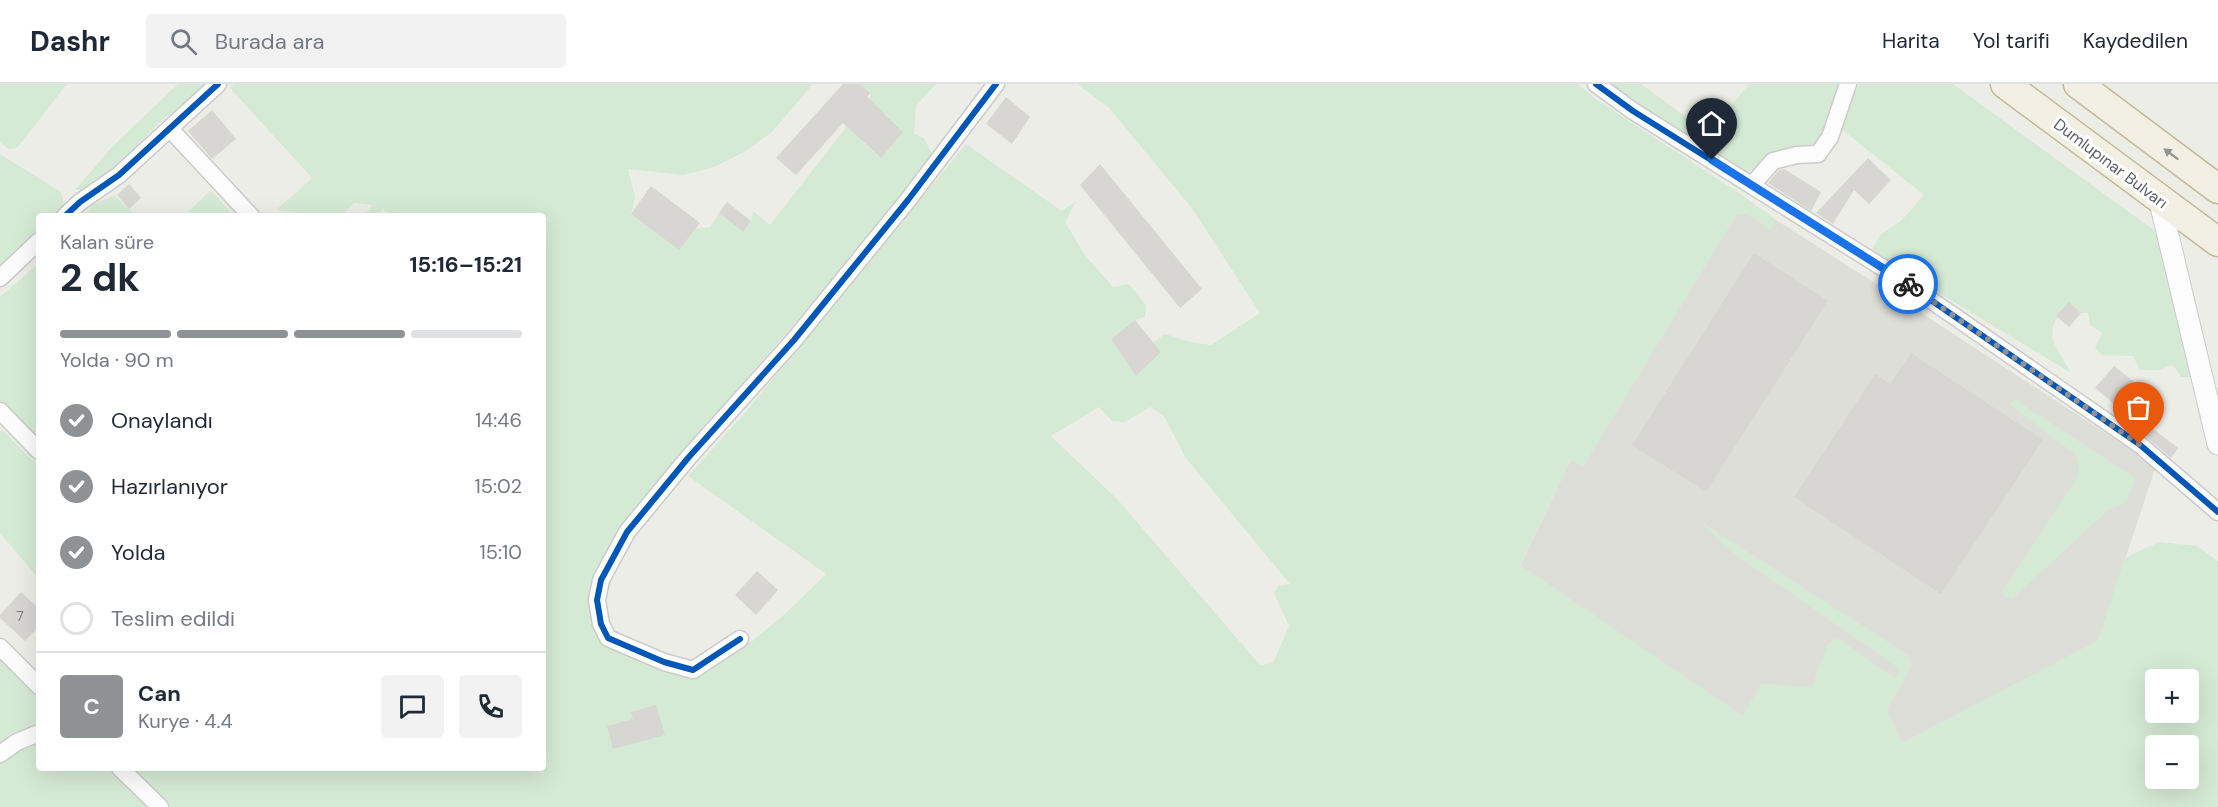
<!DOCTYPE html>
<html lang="tr">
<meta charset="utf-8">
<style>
:root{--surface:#fff;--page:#f2f2f3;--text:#1f2937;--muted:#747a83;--line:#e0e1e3;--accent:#8f9294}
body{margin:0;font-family:"DM Sans",sans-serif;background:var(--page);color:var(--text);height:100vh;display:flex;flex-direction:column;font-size:22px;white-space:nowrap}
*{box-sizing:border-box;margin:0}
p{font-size:20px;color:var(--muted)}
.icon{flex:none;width:33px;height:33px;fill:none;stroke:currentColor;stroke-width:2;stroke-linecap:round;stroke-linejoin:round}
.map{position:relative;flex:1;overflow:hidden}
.panel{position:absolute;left:36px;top:129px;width:510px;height:558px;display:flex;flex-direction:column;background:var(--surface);border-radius:6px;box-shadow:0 6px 24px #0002}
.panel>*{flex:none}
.buttons{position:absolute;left:2145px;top:585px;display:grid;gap:12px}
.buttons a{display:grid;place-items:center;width:54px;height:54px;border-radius:6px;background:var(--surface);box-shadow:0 6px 24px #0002;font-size:30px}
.pin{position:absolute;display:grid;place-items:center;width:51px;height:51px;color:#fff;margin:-62px -26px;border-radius:50% 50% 50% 0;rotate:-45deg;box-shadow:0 0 6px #0007}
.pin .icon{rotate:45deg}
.courier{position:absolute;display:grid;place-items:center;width:60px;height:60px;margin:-30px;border:4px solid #1a73e8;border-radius:50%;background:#fff;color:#222;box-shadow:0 2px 8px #0007}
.head em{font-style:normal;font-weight:700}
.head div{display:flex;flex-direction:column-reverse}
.head{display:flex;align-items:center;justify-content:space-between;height:102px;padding:0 24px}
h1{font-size:39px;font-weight:700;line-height:45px}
.bar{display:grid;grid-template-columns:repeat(4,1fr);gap:9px 6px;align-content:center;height:72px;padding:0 24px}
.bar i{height:8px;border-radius:4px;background:var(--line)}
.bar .selected{background:var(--accent)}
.bar p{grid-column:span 4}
.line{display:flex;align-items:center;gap:15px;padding:0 24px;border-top:2px solid var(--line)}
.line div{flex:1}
.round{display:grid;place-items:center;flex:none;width:63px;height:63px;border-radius:6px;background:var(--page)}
ol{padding:0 24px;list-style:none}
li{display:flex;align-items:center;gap:18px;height:66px}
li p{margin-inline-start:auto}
li .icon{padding:6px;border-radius:50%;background:var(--accent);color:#fff;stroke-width:4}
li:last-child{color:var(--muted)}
li i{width:33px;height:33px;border:3px solid var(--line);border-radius:50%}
header{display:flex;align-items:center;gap:36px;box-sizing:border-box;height:84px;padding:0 30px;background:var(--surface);border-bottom:2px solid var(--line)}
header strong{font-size:28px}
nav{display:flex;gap:33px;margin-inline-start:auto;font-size:21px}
.search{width:420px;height:54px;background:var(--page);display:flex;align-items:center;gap:15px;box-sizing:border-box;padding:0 21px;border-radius:6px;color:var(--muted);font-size:22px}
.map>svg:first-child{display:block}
.industrial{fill:#deded9}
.green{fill:#d5ead4;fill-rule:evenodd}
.building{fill:#d7d6d3}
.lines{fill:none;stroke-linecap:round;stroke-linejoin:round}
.minor-casing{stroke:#cacbca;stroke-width:19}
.tertiary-casing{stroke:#cacbca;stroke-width:23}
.trunk-casing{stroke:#c5b994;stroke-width:31}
.minor{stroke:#fcfcfc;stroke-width:16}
.tertiary{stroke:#fcfcfc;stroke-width:21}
.trunk{stroke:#f2f0e4;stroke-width:28}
.cycleway-casing{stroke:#fff;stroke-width:10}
.cycleway{stroke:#0057b8;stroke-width:6}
.oneway{fill:#919392}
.done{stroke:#8f9294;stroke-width:6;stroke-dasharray:0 10.8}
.route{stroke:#1a73e8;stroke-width:8}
.labels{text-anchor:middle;stroke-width:6;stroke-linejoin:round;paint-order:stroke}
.number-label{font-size:14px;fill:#7c7f82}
.street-label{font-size:16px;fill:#5d6166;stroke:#fff}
</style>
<header>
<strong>Dashr</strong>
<div class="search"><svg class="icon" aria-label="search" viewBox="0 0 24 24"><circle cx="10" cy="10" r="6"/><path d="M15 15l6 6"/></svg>Burada ara</div>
<nav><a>Harita</a><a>Yol tarifi</a><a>Kaydedilen</a></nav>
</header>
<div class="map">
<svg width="2218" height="723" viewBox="0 0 2218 723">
<rect width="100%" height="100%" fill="#edede8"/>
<path class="industrial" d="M1733,105L1776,136L1897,213L2156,382L2098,557L1831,697L1754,714L1520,482L1571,375Z"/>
<g class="green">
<path d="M0,0H67L17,64L8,65L0,58Z"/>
<path d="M178,0H207L190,17L159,38L110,92L87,106H75L112,63Z"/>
<path d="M234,0H813L772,48L746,67L714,83L683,91L628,85L635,113L631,130L679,166L695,145L710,143L719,129L743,148L751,137L753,127L770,141L871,11L860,0H936L916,22L914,50L924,54L932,70L909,108L902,111L828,201L691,358L621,445L589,510L593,546L606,563L710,583L750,559L786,529L826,490L688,392L745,329L966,60L1062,127L1076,117L1065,138L1084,170L1113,203L1129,200L1146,221L1145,233L1135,236L1111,255L1136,291L1161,268L1153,258L1165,250L1190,258L1211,261L1260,229L1191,123L1109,24L1077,0H1578L1597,16L1733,105L1776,136L1769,147C1760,136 1751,129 1737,130L1583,383L1571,375L1520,481L1743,632L1761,600L1812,603L1827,561L1837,554L1895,594L1900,585L1729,466L1701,438L1908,571L1911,582C1905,598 1893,610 1887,627L1902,659L2098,557L2125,474L2159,458L2197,462L2218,477V723H0V675L39,657V684H111L148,721L156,710L132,684H543V132H390L383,125L375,132H362L373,121L354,119L341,132H302L301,129L276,126L312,94L230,4ZM885,30L903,48L881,74L862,57ZM1099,323L1112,337L1125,338L1150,323L1164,332L1185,373L1290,500L1278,502L1274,509L1289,542L1273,579L1260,581L1118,416L1051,352ZM2156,596H2188V628H2156ZM2156,662H2188V694H2156Z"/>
<path d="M1608,0H1641L1708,49L1749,0H1842L1817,63L1742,90L1657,36Z"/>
<path d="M1859,0H1953L2155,147L2165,163L2192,293H2181L2173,281L2159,286H2140L2133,272L2102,271L2095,264L2102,249L2090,241L2088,229H2081L2069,218C2041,250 2053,256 2071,289L1934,206L1881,180L1872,166L1880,151L1901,137L1924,111L1840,44Z"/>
<path d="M0,70L61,108L64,122L57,132H39V149L0,185Z"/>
<path d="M211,106L234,132H184Z"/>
<path d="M114,111L136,132H84L92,121Z"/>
<path d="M39,179V357L0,317V213Z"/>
<path d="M2014,315L2135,394L2127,418L2107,427L2012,515L2001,510L2078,392L2079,382L2075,370L2010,321Z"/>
<path d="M2,346L39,382V495L0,449V348Z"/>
<path d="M0,570L39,612V644L0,663Z"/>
</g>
<g class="building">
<path d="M843,0H860L870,9L867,13L903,48L881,74L843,39L796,91L776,74Z"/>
<path d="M1006,13L1030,33L1012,60L986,40Z"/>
<path d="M212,26L236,55L212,75L188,47Z"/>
<path d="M1868,74L1891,96L1869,120L1854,106L1833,140L1816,129Z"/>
<path d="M1100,80L1202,205L1180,224L1080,101Z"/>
<path d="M1784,85L1821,108L1811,127L1768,99L1779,86Z"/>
<path d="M129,100L141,114L129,125L117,111Z"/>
<path d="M651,102L700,139L679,166L631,130Z"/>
<path d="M727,118L751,137L743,148L719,129Z"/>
<path d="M1754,169L1828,217L1706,408L1632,361Z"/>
<path d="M2069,218L2081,229L2069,243L2056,232Z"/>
<path d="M1135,236L1161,268L1136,292L1111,255Z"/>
<path d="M1911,269L2043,356L1941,510L1794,413L1875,290L1890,300Z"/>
<path d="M2114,282L2143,305L2124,328L2095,304Z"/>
<path d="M2148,341L2178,364L2171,374L2142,349Z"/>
<path d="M757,487L778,506L756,531L735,511Z"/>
<path d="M21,508L39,525V542L25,557L0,534V531Z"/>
<path d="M656,621L665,651L613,665L607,642L633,635L631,628Z"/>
</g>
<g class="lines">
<g class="minor-casing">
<g id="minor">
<path d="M1596,0L1633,27L1896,192L2139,360L2218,428"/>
<path d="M170,45L251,132"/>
<path d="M1752,101L1773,77L1797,71L1818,70L1830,53L1848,0"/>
<path d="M65,132L80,118L119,91L218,0"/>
<path d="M0,194L39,157"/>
<path d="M0,327L39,367"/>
<path d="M740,555L693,586L664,578L608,554L601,540L597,516L601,496L627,448L688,374L794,256L908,116L996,0"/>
<path d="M0,563L39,602"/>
<path d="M0,670L17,658L39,649"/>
<path d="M120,684L160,723"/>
</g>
</g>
<g class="tertiary-casing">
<path id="tertiary" d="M2159,114L2218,360"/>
</g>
<g class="trunk-casing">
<g id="trunk">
<path d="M2005,0L2218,158"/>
<path d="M2078,0L2218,105"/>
</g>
</g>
<use href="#minor" class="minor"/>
<use href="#tertiary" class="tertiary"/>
<use href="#trunk" class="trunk"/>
<g class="cycleway-casing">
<g id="cycleway">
<path d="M1596,0L1633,27L1896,192L2139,360L2218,428"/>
<path d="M65,132L80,118L119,91L218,0"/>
<path d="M740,555L693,586L664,578L608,554L601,540L597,516L601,496L627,448L688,374L794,256L908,116L996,0"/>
</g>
</g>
<use href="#cycleway" class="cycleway"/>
</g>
<defs><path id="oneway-solid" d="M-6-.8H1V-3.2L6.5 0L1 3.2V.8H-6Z" transform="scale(1.5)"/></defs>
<use class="oneway" href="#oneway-solid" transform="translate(2171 70) rotate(-143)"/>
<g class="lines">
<path class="done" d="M1908,200L2139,360"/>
<path class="route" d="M1712,76L1908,200"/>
</g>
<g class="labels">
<g class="number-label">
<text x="20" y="537">7</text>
</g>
<g class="street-label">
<text transform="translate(2111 79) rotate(37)" y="6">Dumlupınar Bulvarı</text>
</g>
</g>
</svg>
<div class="buttons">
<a>+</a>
<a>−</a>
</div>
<div class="pin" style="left:2139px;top:360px;background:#ea580c"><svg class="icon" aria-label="bag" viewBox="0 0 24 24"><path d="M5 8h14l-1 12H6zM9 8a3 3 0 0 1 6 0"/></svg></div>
<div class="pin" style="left:1712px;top:76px;background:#1f2937"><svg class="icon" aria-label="home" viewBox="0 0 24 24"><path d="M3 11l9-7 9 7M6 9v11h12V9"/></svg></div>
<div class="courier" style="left:1908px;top:200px"><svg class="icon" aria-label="bike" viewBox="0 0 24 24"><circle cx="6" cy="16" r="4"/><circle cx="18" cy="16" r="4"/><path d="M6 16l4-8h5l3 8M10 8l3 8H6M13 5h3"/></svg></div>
<section class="panel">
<div class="head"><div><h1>2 dk</h1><p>Kalan süre</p></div><em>15:16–15:21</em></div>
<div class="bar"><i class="selected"></i><i class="selected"></i><i class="selected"></i><i></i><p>Yolda · 90 m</p></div>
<ol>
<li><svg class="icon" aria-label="check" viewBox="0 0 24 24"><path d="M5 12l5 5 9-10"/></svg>Onaylandı<p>14:46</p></li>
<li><svg class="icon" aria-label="check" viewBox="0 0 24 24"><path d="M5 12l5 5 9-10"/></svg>Hazırlanıyor<p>15:02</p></li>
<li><svg class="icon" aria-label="check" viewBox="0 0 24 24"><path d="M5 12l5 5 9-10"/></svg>Yolda<p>15:10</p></li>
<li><i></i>Teslim edildi</li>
</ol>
<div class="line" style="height:108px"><b class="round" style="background:var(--accent);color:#fff">C</b><div><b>Can</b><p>Kurye · 4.4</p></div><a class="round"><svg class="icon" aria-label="chat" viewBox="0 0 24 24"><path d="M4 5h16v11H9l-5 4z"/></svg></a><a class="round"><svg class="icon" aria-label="phone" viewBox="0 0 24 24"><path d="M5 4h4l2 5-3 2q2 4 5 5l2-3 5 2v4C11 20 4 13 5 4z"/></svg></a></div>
</section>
</div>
